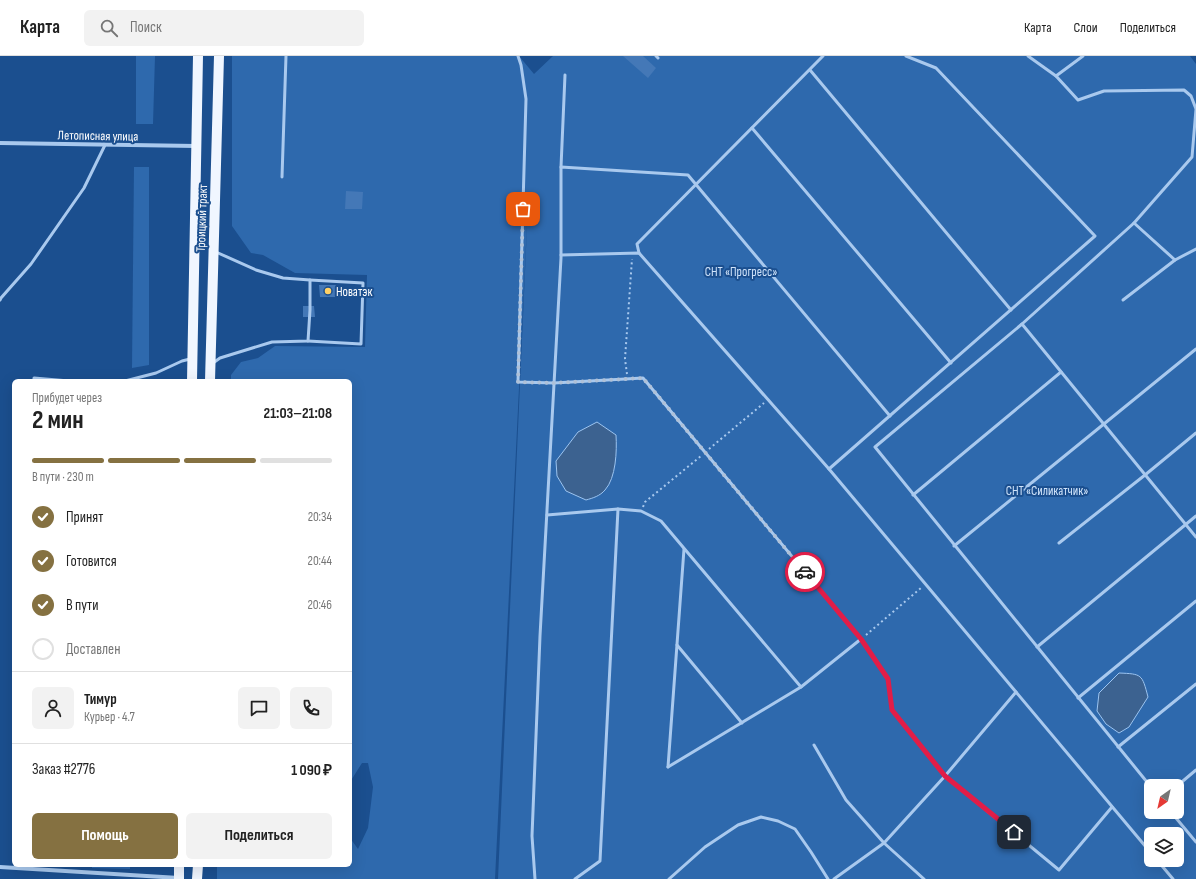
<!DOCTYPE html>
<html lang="ru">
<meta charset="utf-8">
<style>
:root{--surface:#fff;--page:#f2f2f2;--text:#222;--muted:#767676;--line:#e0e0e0;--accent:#857141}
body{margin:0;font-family:"Sofia Sans Condensed",sans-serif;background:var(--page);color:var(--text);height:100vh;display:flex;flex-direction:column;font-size:15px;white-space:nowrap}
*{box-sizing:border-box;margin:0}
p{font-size:13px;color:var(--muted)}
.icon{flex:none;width:22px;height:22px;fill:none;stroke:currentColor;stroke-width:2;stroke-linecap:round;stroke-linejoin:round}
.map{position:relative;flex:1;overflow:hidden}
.sheet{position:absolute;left:12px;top:323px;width:340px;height:488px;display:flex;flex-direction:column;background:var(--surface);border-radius:6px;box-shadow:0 4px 16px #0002}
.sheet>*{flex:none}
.needle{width:26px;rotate:214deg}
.buttons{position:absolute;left:1144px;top:723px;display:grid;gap:8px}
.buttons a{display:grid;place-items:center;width:40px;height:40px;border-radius:6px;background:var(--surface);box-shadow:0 4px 16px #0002;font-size:20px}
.pin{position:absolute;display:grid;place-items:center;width:34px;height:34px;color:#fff;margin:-17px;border-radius:8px;box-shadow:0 2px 6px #0006}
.courier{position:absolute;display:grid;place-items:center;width:40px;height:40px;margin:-20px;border:3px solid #e11d48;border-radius:50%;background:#fff;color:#222;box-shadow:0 1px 5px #0007}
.summary em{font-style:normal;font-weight:700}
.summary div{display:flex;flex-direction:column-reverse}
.summary{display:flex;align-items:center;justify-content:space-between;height:68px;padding:0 20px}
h1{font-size:26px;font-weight:700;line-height:30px}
.bar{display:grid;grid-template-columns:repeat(4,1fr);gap:6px 4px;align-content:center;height:48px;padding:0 20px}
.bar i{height:5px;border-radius:3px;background:var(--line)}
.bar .active{background:var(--accent)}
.bar p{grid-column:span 4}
.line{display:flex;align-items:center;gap:10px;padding:0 20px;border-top:1px solid var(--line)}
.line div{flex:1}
.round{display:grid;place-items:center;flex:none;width:42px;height:42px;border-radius:6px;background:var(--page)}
ol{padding:0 20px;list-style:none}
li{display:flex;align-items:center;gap:12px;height:44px}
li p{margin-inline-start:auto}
li .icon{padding:4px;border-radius:50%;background:var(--accent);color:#fff;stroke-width:4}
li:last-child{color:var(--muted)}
li i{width:22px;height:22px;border:2px solid var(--line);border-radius:50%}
.action{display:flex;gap:8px;margin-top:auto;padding:8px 20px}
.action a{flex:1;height:46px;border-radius:6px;background:var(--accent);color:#fff;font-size:16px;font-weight:700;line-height:46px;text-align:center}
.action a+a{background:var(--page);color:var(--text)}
header{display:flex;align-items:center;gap:24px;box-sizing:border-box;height:56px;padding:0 20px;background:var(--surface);border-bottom:1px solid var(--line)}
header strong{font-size:19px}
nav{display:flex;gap:22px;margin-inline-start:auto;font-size:14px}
.search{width:280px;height:36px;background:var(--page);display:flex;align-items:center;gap:10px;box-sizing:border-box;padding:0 14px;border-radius:6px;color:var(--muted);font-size:15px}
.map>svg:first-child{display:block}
.green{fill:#2e69ad;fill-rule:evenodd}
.water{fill:#3c6290;stroke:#9cc4f0}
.building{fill:#4478b7}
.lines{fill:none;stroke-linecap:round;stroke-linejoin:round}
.path{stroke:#a9c9ee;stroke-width:2;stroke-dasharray:2 3;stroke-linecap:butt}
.service{stroke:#a9c9ee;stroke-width:3}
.minor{stroke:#a9c9ee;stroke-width:4}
.primary{stroke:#f0f6ff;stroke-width:10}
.done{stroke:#afc1d8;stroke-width:4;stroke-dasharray:0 7.2}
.route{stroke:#e11d48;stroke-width:5}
.poi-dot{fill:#ffd166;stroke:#1b4f8f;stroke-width:1.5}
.labels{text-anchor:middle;stroke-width:4;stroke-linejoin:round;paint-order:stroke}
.street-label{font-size:13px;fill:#fff;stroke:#1b4f8f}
.park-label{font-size:13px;fill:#cfe3fa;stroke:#1b4f8f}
.poi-label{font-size:13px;fill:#fff;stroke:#1b4f8f;text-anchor:start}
</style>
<header>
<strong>Карта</strong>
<div class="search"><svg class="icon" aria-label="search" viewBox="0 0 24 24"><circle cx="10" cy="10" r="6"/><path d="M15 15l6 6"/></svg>Поиск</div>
<nav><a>Карта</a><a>Слои</a><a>Поделиться</a></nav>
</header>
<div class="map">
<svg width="1196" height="823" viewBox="0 0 1196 823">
<rect width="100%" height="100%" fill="#1b4f8f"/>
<g class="green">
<path d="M136,0H155L153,68H136Z"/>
<path d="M232,0H519L534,18L553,0H1190L1196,8V823H498L528,148L495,823H217V809H350V782L358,793L368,772L373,731L368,707H362L350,726V325H231V319L241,306L258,302L275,290L365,291L367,219L295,217L263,199L251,197L232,170ZM1151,730H1177V756H1151ZM1151,778H1177V804H1151Z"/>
<path d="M134,111H149V309L132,312Z"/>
<path d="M92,809H130V813L92,812Z"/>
</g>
<g class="water">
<path d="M597,366L616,379C617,395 616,422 605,434C600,440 593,442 586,444L566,435L557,420L556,405L578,376Z"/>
<path d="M1119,617C1142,618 1142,618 1148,641L1129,671L1119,677L1106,668L1097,655L1099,637Z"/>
</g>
<g class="building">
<path d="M623,0H643L656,12L648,22Z"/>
<path d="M346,135L363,136L362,153H345Z"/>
<path d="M319,229H336L337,241H320Z"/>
<path d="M303,250H314L315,261H303Z"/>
</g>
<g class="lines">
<g class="path">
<path d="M627,318L625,303L632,203"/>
<path d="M709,393L764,347"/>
<path d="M643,451L645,446L701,400"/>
<path d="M866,579L922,531"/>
</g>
<g class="service">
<path d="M518,0L521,9L526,43L518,326L554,327L643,322L861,583L888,623L892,654L945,720L1059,814L1112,751"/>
<path d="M656,0L658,2"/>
<path d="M1028,0L1056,20L1078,44L1104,35L1184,34L1191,40L1196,53L1192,101L1134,167"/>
<path d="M810,14L1011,254"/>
<path d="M1056,20L1083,0"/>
<path d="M752,72L951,307"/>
<path d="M561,111L565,19"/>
<path d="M282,121L286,0"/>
<path d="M639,197L637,188L823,0"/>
<path d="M561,199L639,197L829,413L1095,180L936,12L906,0"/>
<path d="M0,244L1,242L31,208L84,132L105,89"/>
<path d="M1123,244L1175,204"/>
<path d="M1022,268L1196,481"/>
<path d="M308,285L361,288L363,227L310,224"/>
<path d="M213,307L220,302L272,286L308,285L310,254V224L283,222L256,214L216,196"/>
<path d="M34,325V322L69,325"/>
<path d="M125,325L156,317L182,305L190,303"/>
<path d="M829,413L1151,797"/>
<path d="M913,439L1061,316"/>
<path d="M547,459L618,453L641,455L661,465L801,631"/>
<path d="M1059,487L1145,419L1196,377"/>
<path d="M954,490L1196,293"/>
<path d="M677,589L742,667"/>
<path d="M1037,591L1196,460"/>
<path d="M1078,642L1196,545"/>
<path d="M814,689L846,744L884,787L924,823"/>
<path d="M1118,691L1196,628"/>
<path d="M668,711L801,631L861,583"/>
<path d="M668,711L684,493"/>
<path d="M1177,730L1196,714"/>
<path d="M1151,731L875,391L1022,268L1134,167L1175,204L1196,193"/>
<path d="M1171,756L1196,786"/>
<path d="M1157,804L1173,823"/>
<path d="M535,823L532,780L540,580L561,202V111L688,119L890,360"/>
<path d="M575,823L600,805L618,453"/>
<path d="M669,823L705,791L738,769L761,761L778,765L795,773L811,796L828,823"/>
<path d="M834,823L884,787L945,720L1016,636"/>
</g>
<g class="minor">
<path d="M0,87L196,90"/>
<path d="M0,811L179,822"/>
</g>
<g class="primary">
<path d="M192,325L198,0"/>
<path d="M210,325L219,0"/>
<path d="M179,823V809"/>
<path d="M197,823L198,809"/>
</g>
</g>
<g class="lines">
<path class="done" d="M523,153L518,326L554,327L643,322L805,516"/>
<path class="route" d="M805,516L861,583L888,623L892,654L945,720L1014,776"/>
</g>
<circle class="poi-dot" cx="328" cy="235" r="4"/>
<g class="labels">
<g class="street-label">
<text transform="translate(98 79) rotate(1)" y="5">Летописная улица</text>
<text transform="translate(201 162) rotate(-88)" y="5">Троицкий тракт</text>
</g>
<g class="park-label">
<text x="741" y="220">СНТ «Прогресс»</text>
<text x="1047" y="439">СНТ «Силикатчик»</text>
</g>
<g class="poi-label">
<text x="336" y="240">Новатэк</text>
</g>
</g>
</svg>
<div class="buttons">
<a><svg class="needle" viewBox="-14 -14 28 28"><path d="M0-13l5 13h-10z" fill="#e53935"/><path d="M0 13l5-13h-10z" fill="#767676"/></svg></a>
<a><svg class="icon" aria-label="layers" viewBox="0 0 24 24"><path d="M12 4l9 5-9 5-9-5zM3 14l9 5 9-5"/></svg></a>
</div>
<div class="pin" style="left:523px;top:153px;background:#ea580c"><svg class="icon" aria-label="bag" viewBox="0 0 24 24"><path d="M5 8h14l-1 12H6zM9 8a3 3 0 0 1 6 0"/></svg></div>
<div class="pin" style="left:1014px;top:776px;background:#1f2937"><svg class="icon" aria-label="home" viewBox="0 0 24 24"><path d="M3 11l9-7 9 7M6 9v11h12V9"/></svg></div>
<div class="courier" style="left:805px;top:516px"><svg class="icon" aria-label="car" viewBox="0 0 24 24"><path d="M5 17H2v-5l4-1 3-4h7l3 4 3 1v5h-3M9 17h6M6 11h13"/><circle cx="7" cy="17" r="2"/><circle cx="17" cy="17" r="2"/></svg></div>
<section class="sheet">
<div class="summary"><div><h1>2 мин</h1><p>Прибудет через</p></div><em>21:03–21:08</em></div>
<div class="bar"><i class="active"></i><i class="active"></i><i class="active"></i><i></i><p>В пути · 230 m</p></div>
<ol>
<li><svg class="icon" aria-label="check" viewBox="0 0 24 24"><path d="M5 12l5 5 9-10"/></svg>Принят<p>20:34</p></li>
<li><svg class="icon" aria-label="check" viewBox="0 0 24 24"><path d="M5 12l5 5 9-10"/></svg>Готовится<p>20:44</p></li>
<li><svg class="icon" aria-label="check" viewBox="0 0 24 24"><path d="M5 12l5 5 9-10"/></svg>В пути<p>20:46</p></li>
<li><i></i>Доставлен</li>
</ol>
<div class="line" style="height:72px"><a class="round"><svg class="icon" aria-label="person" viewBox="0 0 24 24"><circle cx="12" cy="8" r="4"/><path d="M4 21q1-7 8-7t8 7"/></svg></a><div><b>Тимур</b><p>Курьер · 4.7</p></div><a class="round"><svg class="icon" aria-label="chat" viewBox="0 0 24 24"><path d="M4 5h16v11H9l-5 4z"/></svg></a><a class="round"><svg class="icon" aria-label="phone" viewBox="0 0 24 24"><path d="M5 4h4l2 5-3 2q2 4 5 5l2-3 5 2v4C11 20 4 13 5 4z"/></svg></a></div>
<div class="line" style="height:52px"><div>Заказ #2776</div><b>1 090 ₽</b></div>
<div class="action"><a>Помощь</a><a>Поделиться</a></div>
</section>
</div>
